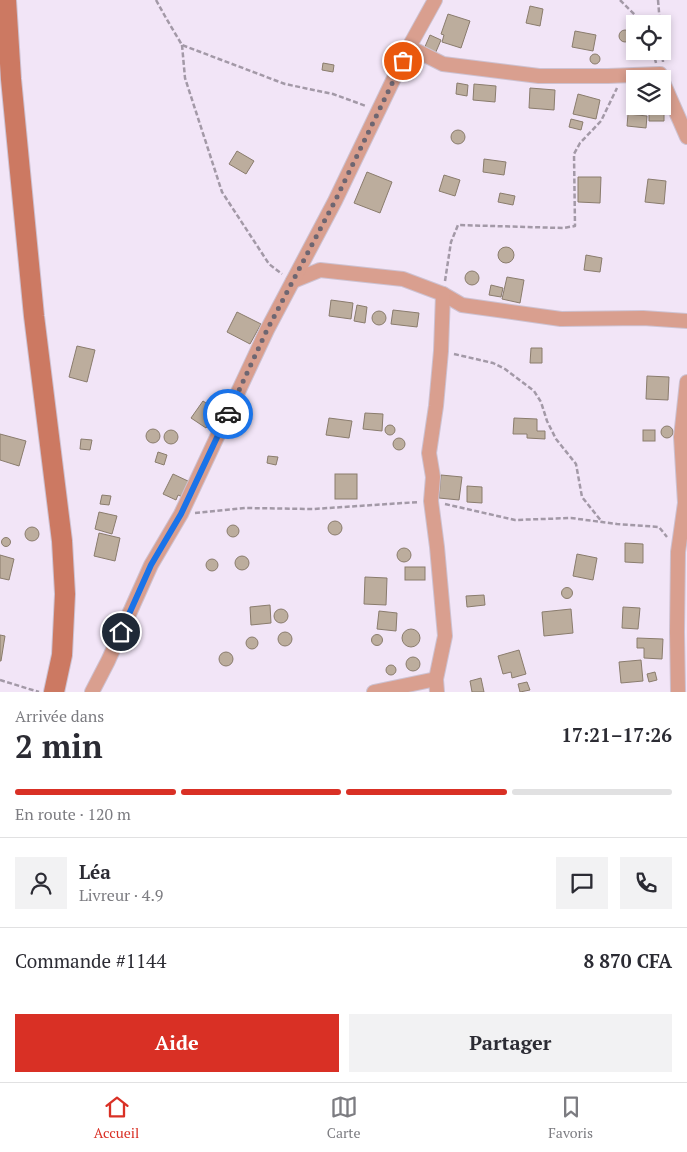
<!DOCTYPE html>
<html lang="fr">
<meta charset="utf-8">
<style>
:root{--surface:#fff;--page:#f2f2f3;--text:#2b2b33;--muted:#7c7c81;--line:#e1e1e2;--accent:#d93025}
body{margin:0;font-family:"PT Serif",serif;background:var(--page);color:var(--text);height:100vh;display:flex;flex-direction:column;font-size:19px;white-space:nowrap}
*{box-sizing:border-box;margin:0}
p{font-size:16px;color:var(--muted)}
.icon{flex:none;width:28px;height:28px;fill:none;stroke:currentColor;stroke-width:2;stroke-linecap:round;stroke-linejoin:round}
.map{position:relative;height:692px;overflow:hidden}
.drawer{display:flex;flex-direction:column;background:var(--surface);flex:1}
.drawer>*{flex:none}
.tools{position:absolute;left:626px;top:15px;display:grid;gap:10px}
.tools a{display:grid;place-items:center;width:45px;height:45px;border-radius:0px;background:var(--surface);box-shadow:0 2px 8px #0003;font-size:25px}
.pin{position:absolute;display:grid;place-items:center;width:42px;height:42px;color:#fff;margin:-21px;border:2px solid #fff;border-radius:50%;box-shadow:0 1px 5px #0007}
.courier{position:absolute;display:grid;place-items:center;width:50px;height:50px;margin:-25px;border:4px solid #1a73e8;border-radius:50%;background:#fff;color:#222;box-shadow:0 1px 6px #0007}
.headline em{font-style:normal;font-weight:600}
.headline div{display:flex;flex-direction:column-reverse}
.headline{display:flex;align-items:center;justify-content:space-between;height:85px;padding:0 15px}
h1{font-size:32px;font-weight:600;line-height:38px}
.bar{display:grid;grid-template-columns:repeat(4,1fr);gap:8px 5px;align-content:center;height:60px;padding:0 15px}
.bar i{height:6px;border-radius:4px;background:var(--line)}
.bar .selected{background:var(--accent)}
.bar p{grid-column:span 4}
.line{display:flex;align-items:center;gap:12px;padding:0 15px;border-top:1px solid var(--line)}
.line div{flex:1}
.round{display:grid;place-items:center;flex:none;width:52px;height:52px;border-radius:0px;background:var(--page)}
.action{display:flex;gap:10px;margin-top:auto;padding:10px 15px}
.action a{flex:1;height:58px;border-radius:0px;background:var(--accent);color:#fff;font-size:20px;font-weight:600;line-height:58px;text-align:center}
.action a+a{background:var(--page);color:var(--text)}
.dock{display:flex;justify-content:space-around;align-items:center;height:70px;border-top:1px solid var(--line);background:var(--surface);font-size:14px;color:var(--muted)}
.dock a{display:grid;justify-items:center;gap:2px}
.dock .selected{color:var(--accent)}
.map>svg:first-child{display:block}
.building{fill:#bcad9d;stroke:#8a7c6d}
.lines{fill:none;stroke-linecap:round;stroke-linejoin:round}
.street-casing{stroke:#cdc2d2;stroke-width:16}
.secondary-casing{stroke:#cdc2d2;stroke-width:22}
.path{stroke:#a399a7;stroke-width:2.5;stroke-dasharray:5 2.5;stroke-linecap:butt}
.street{stroke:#d99f8f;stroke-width:14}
.secondary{stroke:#cc7962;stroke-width:20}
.done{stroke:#6e6671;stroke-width:5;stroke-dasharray:0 9}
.route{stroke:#1a73e8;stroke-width:6}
</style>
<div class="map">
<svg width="687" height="692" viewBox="0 0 687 692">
<rect width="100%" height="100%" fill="#f2e5f7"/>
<g class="building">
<path d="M530,6L543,9L540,26L526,23Z"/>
<path d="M448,14L470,21L461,48L442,42L444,35L441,34Z"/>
<circle cx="625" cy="36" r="6"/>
<path d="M575,31L596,35L593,51L572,47Z"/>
<path d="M430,35L441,40L435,54L424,49Z"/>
<circle cx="595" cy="59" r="5"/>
<path d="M323,63L334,65L333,72L322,70Z"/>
<path d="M457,83L468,85L467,96L456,94Z"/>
<path d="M474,84L496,86L495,102L473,100Z"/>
<path d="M530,88L555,90L554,110L529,108Z"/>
<path d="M578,94L600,100L596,119L573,114Z"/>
<path d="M662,98H664V121H649V106H662Z"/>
<path d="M628,114L647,116L646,128L627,126Z"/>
<path d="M571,119L583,122L581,130L569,127Z"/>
<circle cx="458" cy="137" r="7"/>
<path d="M237,151L254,161L246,174L229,164Z"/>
<path d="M484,159L506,162L504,175L483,172Z"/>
<path d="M367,172L392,182L380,213L354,203Z"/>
<path d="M444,175L460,180L455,196L439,191Z"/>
<path d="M578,177H601L600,203L578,202Z"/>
<path d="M648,179L666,181L664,204L645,202Z"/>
<path d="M500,193L515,196L513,205L498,202Z"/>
<circle cx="506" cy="255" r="8"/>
<path d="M586,255L602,258L600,272L584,270Z"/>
<circle cx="472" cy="278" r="7"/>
<path d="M507,277L524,280L520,303L502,299Z"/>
<path d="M491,285L503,288L501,297L489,295Z"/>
<path d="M331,300L353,303L351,319L329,316Z"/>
<path d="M357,305L367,307L365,323L354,321Z"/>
<path d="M393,310L419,313L417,327L391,324Z"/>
<circle cx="379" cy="318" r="7"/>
<path d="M237,312L261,324L250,344L227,332Z"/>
<path d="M77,346L95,350L87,382L69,377Z"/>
<path d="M531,348H542V363H530Z"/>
<path d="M647,376L669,377L668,400L646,399Z"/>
<path d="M203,401L218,411L206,428L191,418Z"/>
<path d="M365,413L383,414L382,431L363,429Z"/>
<path d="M329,418L352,421L349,438L326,435Z"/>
<path d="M514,418L537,419V431H545V439L527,438V434H513Z"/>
<circle cx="390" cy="430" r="5"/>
<circle cx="667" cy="432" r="6"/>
<circle cx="153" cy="436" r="7"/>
<rect x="643" y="430" width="12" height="11"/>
<circle cx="171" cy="437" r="7"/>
<path d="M0,434L26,441L19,466L0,460Z"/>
<circle cx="399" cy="444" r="6"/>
<path d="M81,439L92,440L90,450L80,449Z"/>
<path d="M158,452L167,455L164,465L155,462Z"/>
<path d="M268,456L278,457L276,465L267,463Z"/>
<path d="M173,474L190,482L183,497L178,495L176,500L163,494Z"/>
<rect x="335" y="474" width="22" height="25"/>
<path d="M441,475L462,477L459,500L439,498Z"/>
<path d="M467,486L482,487V503L467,502Z"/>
<path d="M102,495L111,496L109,505L100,504Z"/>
<path d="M99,512L117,516L112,534L95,529Z"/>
<circle cx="335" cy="528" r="7"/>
<circle cx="233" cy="531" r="6"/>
<circle cx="32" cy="534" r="7"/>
<path d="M99,533L120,538L115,561L94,556Z"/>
<circle cx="6" cy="542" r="4.5"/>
<path d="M625,543L643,544V563L625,562Z"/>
<circle cx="404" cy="555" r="7"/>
<path d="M577,554L597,558L593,580L573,576Z"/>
<path d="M0,555L14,559L9,580L0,578Z"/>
<circle cx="242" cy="563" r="7"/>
<circle cx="212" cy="565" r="6"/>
<rect x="405" y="567" width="20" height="13"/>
<path d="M365,577L387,578L386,605L364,604Z"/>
<circle cx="567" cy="593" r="5.5"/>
<path d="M484,595L485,605L467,607L466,596Z"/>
<path d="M270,605L271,623L251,625L250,607Z"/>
<path d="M623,607L640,608L638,629L622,628Z"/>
<path d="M571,609L573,633L544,636L542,612Z"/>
<circle cx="281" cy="616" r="7"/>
<path d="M379,611L397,613L396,631L377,629Z"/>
<circle cx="411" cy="638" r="9"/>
<circle cx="285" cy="639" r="7"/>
<circle cx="377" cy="640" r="5.5"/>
<path d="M0,635L5,636L1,661H0Z"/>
<circle cx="252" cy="643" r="6"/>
<path d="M637,638L663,639L662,659L644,658V648H637Z"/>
<path d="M519,650L526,674L512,678L511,672L503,674L498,656Z"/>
<circle cx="226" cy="659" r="7"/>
<circle cx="413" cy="664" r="7"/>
<path d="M641,660L643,681L621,683L619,662Z"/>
<circle cx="391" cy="670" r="5"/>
<path d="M655,672L657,680L649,682L647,674Z"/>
<path d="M481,678L484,692H472L470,681Z"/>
<path d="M527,682L530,690L520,692L518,684Z"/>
</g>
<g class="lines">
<g class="street-casing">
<g id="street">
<path d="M409,47L443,64L539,76H608L660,74L662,79"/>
<path d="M662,80L687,137"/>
<path d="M293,281L320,270L403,279L443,294L462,305L561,319L643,318L687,321"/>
<path d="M92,692L108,661L151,565L181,514L267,330L335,201L409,47L435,0"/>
<path d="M374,692L436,679"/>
<path d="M437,692L436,679L445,636L437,547L431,501L433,477L429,453L436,406L441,351L443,294"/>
<path d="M678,692L677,632L678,552L685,503L681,437L687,382"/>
</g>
</g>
<g class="secondary-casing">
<path id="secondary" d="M6,0L11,79L34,316L62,541L65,594L62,655L54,692"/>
</g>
<g class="path">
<path d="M156,0L166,18L182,45L285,84L333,94L366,106"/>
<path d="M620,0L644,24"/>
<path d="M658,0L660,24"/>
<path d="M182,45L185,78L222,192L269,264L282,274"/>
<path d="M653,51L656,63"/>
<path d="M662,51L663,62"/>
<path d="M445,281L451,242L458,225L563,228L575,226L574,154L580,143L601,121L617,88"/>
<path d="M454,354L493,363L505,369L534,391L541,402L547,421L556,439L576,464L582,497L602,522"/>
<path d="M445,504L515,520L571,518L617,524L659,527L667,537"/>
<path d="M195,513L245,508L313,509L419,502"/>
<path d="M0,680L39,692"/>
</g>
<use href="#street" class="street"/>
<use href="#secondary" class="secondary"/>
</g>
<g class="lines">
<path class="done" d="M228,414L267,330L335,201L403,61"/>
<path class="route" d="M121,632L151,565L181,514L228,414"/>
</g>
</svg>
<div class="tools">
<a><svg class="icon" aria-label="locate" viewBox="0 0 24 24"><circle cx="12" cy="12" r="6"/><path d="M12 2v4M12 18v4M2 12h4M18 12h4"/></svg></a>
<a><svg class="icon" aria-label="layers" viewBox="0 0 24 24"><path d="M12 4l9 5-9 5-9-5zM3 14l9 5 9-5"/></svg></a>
</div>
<div class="pin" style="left:403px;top:61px;background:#ea580c"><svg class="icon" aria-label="bag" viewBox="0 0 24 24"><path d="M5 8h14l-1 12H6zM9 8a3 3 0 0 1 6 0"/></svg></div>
<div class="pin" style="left:121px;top:632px;background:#1f2937"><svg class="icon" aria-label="home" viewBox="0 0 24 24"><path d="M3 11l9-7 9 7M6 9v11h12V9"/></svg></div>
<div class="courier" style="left:228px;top:414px"><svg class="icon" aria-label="car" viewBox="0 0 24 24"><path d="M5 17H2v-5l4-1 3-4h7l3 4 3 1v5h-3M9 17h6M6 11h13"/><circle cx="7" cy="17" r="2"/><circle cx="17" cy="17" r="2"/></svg></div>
</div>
<section class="drawer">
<div class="headline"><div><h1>2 min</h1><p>Arrivée dans</p></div><em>17:21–17:26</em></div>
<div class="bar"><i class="selected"></i><i class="selected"></i><i class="selected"></i><i></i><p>En route · 120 m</p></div>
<div class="line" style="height:90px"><a class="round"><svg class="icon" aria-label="person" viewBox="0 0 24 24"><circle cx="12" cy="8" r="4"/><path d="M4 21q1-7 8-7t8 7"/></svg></a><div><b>Léa</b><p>Livreur · 4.9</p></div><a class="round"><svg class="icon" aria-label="chat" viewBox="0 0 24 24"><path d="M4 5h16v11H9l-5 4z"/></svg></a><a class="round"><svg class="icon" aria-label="phone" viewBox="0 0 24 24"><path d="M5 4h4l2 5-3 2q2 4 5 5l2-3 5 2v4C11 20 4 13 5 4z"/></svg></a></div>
<div class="line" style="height:65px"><div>Commande #1144</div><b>8 870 CFA</b></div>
<div class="action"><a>Aide</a><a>Partager</a></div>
</section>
<nav class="dock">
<a class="selected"><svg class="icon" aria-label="home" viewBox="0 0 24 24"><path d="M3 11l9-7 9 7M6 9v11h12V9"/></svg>Accueil</a>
<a><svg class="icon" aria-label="map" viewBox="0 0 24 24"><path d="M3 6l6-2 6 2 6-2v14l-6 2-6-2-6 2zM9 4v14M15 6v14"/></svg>Carte</a>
<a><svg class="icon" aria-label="saved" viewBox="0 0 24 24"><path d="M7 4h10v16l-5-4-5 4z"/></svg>Favoris</a>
</nav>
